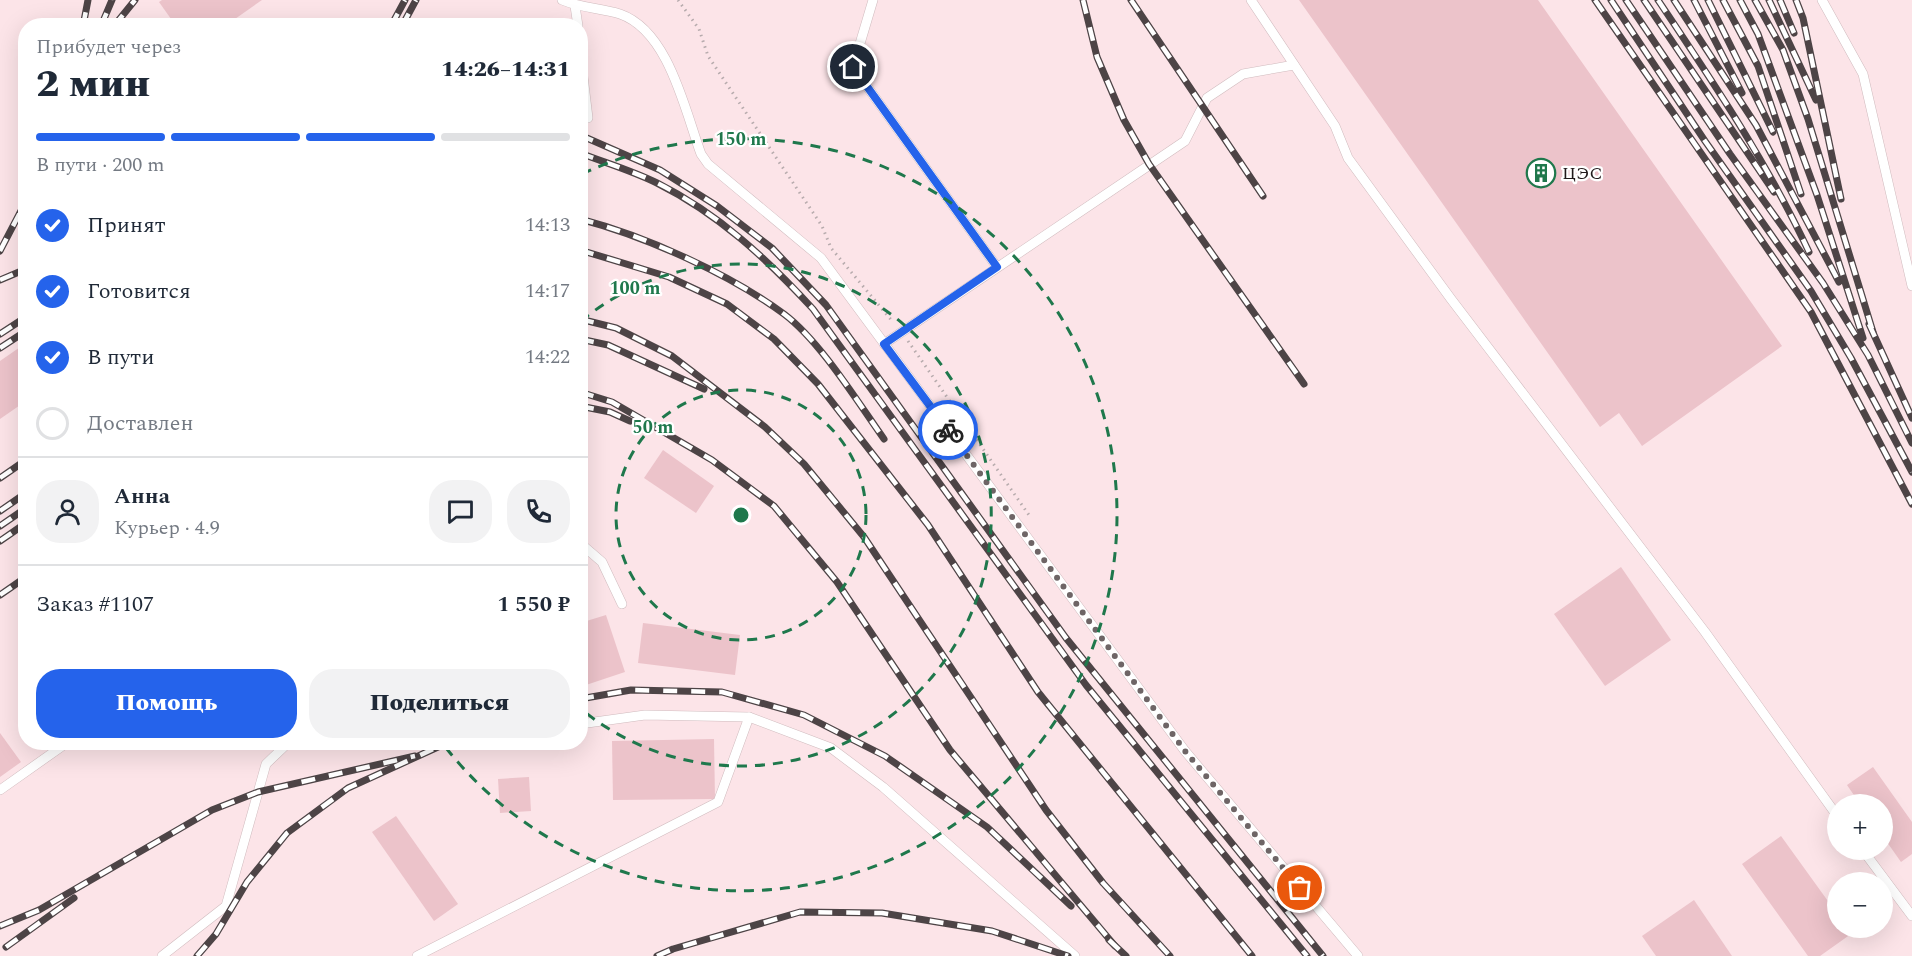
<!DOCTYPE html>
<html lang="ru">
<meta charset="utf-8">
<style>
:root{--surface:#fff;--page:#f2f2f3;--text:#1f2937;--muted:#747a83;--line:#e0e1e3;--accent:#2563eb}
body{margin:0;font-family:Spectral,serif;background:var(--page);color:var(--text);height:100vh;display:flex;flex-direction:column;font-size:22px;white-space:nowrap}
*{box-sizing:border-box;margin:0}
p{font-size:20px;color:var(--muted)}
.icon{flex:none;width:33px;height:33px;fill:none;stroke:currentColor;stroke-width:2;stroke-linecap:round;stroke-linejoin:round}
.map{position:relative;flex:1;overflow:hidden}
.details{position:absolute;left:18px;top:18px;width:570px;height:732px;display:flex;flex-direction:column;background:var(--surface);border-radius:24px;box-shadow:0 6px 24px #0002}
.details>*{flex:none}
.controls{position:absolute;left:1827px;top:794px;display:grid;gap:12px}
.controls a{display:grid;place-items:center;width:66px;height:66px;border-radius:50%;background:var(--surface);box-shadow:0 6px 24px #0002;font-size:30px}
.pin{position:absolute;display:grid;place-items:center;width:51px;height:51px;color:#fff;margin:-26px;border:3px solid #fff;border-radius:50%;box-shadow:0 2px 6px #0007}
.courier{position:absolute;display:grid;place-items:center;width:60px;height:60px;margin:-30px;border:4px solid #2563eb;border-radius:50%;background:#fff;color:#222;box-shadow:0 2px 8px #0007}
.head em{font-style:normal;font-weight:800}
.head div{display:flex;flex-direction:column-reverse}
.head{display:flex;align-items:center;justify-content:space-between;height:102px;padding:0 18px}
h1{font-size:39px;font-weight:800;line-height:45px}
.bar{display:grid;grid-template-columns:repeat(4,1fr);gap:9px 6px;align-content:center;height:72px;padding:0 18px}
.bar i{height:8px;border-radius:4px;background:var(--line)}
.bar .current{background:var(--accent)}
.bar p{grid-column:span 4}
.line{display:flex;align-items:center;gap:15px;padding:0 18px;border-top:2px solid var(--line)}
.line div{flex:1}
.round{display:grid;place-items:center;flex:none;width:63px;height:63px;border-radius:24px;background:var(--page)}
ol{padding:0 18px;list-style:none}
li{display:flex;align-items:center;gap:18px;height:66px}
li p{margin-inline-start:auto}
li .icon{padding:6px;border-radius:50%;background:var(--accent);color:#fff;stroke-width:4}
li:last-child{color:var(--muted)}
li i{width:33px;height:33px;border:3px solid var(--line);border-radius:50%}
.cta{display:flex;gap:12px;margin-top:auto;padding:12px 18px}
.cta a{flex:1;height:69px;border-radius:24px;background:var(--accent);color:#fff;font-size:24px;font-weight:800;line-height:69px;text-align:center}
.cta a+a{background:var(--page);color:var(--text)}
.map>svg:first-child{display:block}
.built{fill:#fce4e8;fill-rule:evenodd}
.building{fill:#ecc3ca}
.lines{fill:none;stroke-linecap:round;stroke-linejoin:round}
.service-casing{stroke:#d0bbbe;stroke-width:10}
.path{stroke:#b7abad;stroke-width:3;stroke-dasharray:1.5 4.5;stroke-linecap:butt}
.service{stroke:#fff;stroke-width:9}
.rail-casing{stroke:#4d4446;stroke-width:7}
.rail{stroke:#fff;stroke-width:4.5;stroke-dasharray:14;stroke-linecap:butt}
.done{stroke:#6e6566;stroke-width:6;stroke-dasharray:0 10.8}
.route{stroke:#2563eb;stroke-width:8}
.ring{fill:none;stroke:#1f784c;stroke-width:3;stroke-dasharray:10 8}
.labels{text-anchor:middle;stroke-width:4.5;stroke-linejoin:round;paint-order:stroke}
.poi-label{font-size:18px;fill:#20191a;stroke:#fff;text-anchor:start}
.centre{fill:#1f784c;stroke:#fff;stroke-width:3}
.ring-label{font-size:18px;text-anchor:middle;font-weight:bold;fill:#1f784c;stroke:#fff;stroke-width:4.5;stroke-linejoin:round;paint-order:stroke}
</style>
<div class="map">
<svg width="1912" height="956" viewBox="0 0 1912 956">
<rect width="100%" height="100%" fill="#fff1f4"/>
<path class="built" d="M0,0H1912V956H0ZM26,26H580V742H26ZM1838,804H1882V849H1838ZM1838,882H1882V927H1838Z"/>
<g class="building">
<path d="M162,0H262L225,26H176L159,2Z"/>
<path d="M1299,0H1538L1782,346L1642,446L1619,413L1600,427Z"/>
<path d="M26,343V401L0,419V361Z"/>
<path d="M663,450L714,486L696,513L644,478Z"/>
<path d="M1621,567L1671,640L1605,686L1554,614Z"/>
<path d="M606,615L625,672L580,687V623Z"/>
<path d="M643,623L740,635L735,675L638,663Z"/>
<path d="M0,733L21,762L0,777Z"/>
<path d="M714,739L715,799L613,800L612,741Z"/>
<path d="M1873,767L1912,822V854L1901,862L1882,835V804H1860L1847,785Z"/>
<path d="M529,777L531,811L500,813L498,779Z"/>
<path d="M396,816L458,904L434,921L372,832Z"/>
<path d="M1781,836L1838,915V927H1846L1851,934L1820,956H1808L1742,864Z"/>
<path d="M1694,900L1732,956H1656L1642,936Z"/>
</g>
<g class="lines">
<g class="service-casing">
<g id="service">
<path d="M562,0C581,8 601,8 620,14C669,31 685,111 701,154L708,164L821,258L1185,751L1358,956"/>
<path d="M873,0L853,67L997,267"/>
<path d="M1251,0L1335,126L1348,158L1451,299L1705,632L1838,817"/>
<path d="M1822,0L1863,74L1912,286"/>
<path d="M575,6L578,26"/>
<path d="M580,51L588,118"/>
<path d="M884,344L1185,141L1207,98L1243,74L1294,65"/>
<path d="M580,543L602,562L622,604"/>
<path d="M580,724L645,715L749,717L831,748L883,787L1075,956"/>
<path d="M0,790L68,742"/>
<path d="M1862,849L1912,916"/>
<path d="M162,956L226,906L266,764L289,742"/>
<path d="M417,956L718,802L749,717"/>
</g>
</g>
<g class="path">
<path d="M678,0L699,29L708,56L822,226L831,248L893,322"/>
<path d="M908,341L1031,518"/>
</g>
<use href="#service" class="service"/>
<g class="rail-casing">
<g id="rail">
<path d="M1083,0L1097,57L1124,120L1149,164L1304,384"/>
<path d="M1131,0L1263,196"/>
<path d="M1595,0L1811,312L1912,504"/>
<path d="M1611,0L1705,141L1811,291L1851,358L1912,472"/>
<path d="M1626,0L1730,154L1823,283L1868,355L1912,443"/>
<path d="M1644,0L1774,192"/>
<path d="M1658,0C1713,82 1767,162 1809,252"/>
<path d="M1674,0L1756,125L1839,282"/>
<path d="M1694,0L1742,93"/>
<path d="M1708,0L1773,132"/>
<path d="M1723,0L1758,66L1801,194"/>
<path d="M1740,0L1758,34L1817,195L1863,338"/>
<path d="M1755,0L1783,50L1808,119L1873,332"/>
<path d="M1769,0L1816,100"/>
<path d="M1780,0L1794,33"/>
<path d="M1796,0L1803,18L1841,199"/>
<path d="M83,26L88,0"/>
<path d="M101,26L112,0"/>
<path d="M114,26L135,0"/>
<path d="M391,26L405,0"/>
<path d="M402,26L416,0"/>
<path d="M580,135L660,170L717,206L772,248L826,305L1066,638L1323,956"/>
<path d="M580,153C606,163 633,171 657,183C719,214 767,259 813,309L1086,685L1307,956"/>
<path d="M580,219C645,236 730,274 784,314C820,341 857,401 884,439"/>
<path d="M580,250L669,277L727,304L774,339L818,384L928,525L1038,692L1252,956"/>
<path d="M0,251L26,201"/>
<path d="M0,280L26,269"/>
<path d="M580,319L616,328L672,356L765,427L804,464L864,537L1046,810L1103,883L1170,956"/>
<path d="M1869,324L1912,418"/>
<path d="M0,334L26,317"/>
<path d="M580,339L608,345L704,389"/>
<path d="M0,348L26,331"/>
<path d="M580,392L612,402L712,460L774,506L837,582L950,750L1115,946"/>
<path d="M580,406L610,412L630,421"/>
<path d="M0,478L26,460"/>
<path d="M0,511L26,493"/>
<path d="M0,526L26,508"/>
<path d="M0,541L26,523"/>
<path d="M0,595L26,577"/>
<path d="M580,699L631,690L722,692L804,715L885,756L987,827L1071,906"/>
<path d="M0,926L39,910L212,810L258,792L415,756"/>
<path d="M1109,940L1126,956"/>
<path d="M6,947L74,898"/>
<path d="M197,956L216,934L247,882L287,833L348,788L449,742"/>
<path d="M657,956L673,949L800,912L882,913L992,931L1068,956"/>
</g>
</g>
<use href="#rail" class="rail"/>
</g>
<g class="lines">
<path class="done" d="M948,430L1185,751L1300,888"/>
<path class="route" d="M853,67L997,267L884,344L948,430"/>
</g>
<g class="ring">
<circle cx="741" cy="515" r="125"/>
<path d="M581 321A251 251 0 1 1 581 709"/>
<path d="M582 174A376 376 0 1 1 443 744"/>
</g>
<defs>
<g id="building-ring" transform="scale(1.5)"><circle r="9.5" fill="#fff" stroke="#1f784c" stroke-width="1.5"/><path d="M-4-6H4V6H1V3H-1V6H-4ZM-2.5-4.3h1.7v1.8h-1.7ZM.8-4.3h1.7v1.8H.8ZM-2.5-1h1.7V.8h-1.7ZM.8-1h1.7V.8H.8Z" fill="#1f784c"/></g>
</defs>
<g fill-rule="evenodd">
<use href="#building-ring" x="1541" y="173"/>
</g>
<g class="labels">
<g class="poi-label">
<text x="1562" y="179">ЦЭС</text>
</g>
</g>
<circle cx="741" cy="515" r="9" class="centre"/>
<g class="ring-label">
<text x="741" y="145">150 m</text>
<text x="635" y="294">100 m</text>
<text x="653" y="433">50 m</text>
</g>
</svg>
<div class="controls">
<a>+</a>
<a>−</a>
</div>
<div class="pin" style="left:1300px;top:888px;background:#ea580c"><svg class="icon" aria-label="bag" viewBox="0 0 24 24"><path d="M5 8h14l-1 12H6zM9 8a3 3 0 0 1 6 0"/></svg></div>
<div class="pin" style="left:853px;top:67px;background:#1f2937"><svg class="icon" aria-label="home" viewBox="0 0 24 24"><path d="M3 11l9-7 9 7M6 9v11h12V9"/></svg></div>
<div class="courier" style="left:948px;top:430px"><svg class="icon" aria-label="bike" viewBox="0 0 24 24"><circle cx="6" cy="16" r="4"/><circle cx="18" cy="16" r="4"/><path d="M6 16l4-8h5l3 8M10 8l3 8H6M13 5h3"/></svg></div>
<section class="details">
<div class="head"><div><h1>2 мин</h1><p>Прибудет через</p></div><em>14:26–14:31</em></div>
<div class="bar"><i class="current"></i><i class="current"></i><i class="current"></i><i></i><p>В пути · 200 m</p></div>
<ol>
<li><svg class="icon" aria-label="check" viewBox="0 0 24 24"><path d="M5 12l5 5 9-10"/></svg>Принят<p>14:13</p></li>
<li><svg class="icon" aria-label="check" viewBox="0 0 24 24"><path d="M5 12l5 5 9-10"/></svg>Готовится<p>14:17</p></li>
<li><svg class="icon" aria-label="check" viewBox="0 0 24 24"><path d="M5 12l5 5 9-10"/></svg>В пути<p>14:22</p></li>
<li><i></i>Доставлен</li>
</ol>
<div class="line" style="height:108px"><a class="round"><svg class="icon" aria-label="person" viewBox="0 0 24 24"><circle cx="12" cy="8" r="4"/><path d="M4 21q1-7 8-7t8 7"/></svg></a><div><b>Анна</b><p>Курьер · 4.9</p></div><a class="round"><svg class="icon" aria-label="chat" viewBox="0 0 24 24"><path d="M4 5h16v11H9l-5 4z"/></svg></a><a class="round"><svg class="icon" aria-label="phone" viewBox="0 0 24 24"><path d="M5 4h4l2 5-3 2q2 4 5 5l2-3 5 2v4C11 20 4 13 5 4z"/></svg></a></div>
<div class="line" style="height:78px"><div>Заказ #1107</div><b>1 550 ₽</b></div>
<div class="cta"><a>Помощь</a><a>Поделиться</a></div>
</section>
</div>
